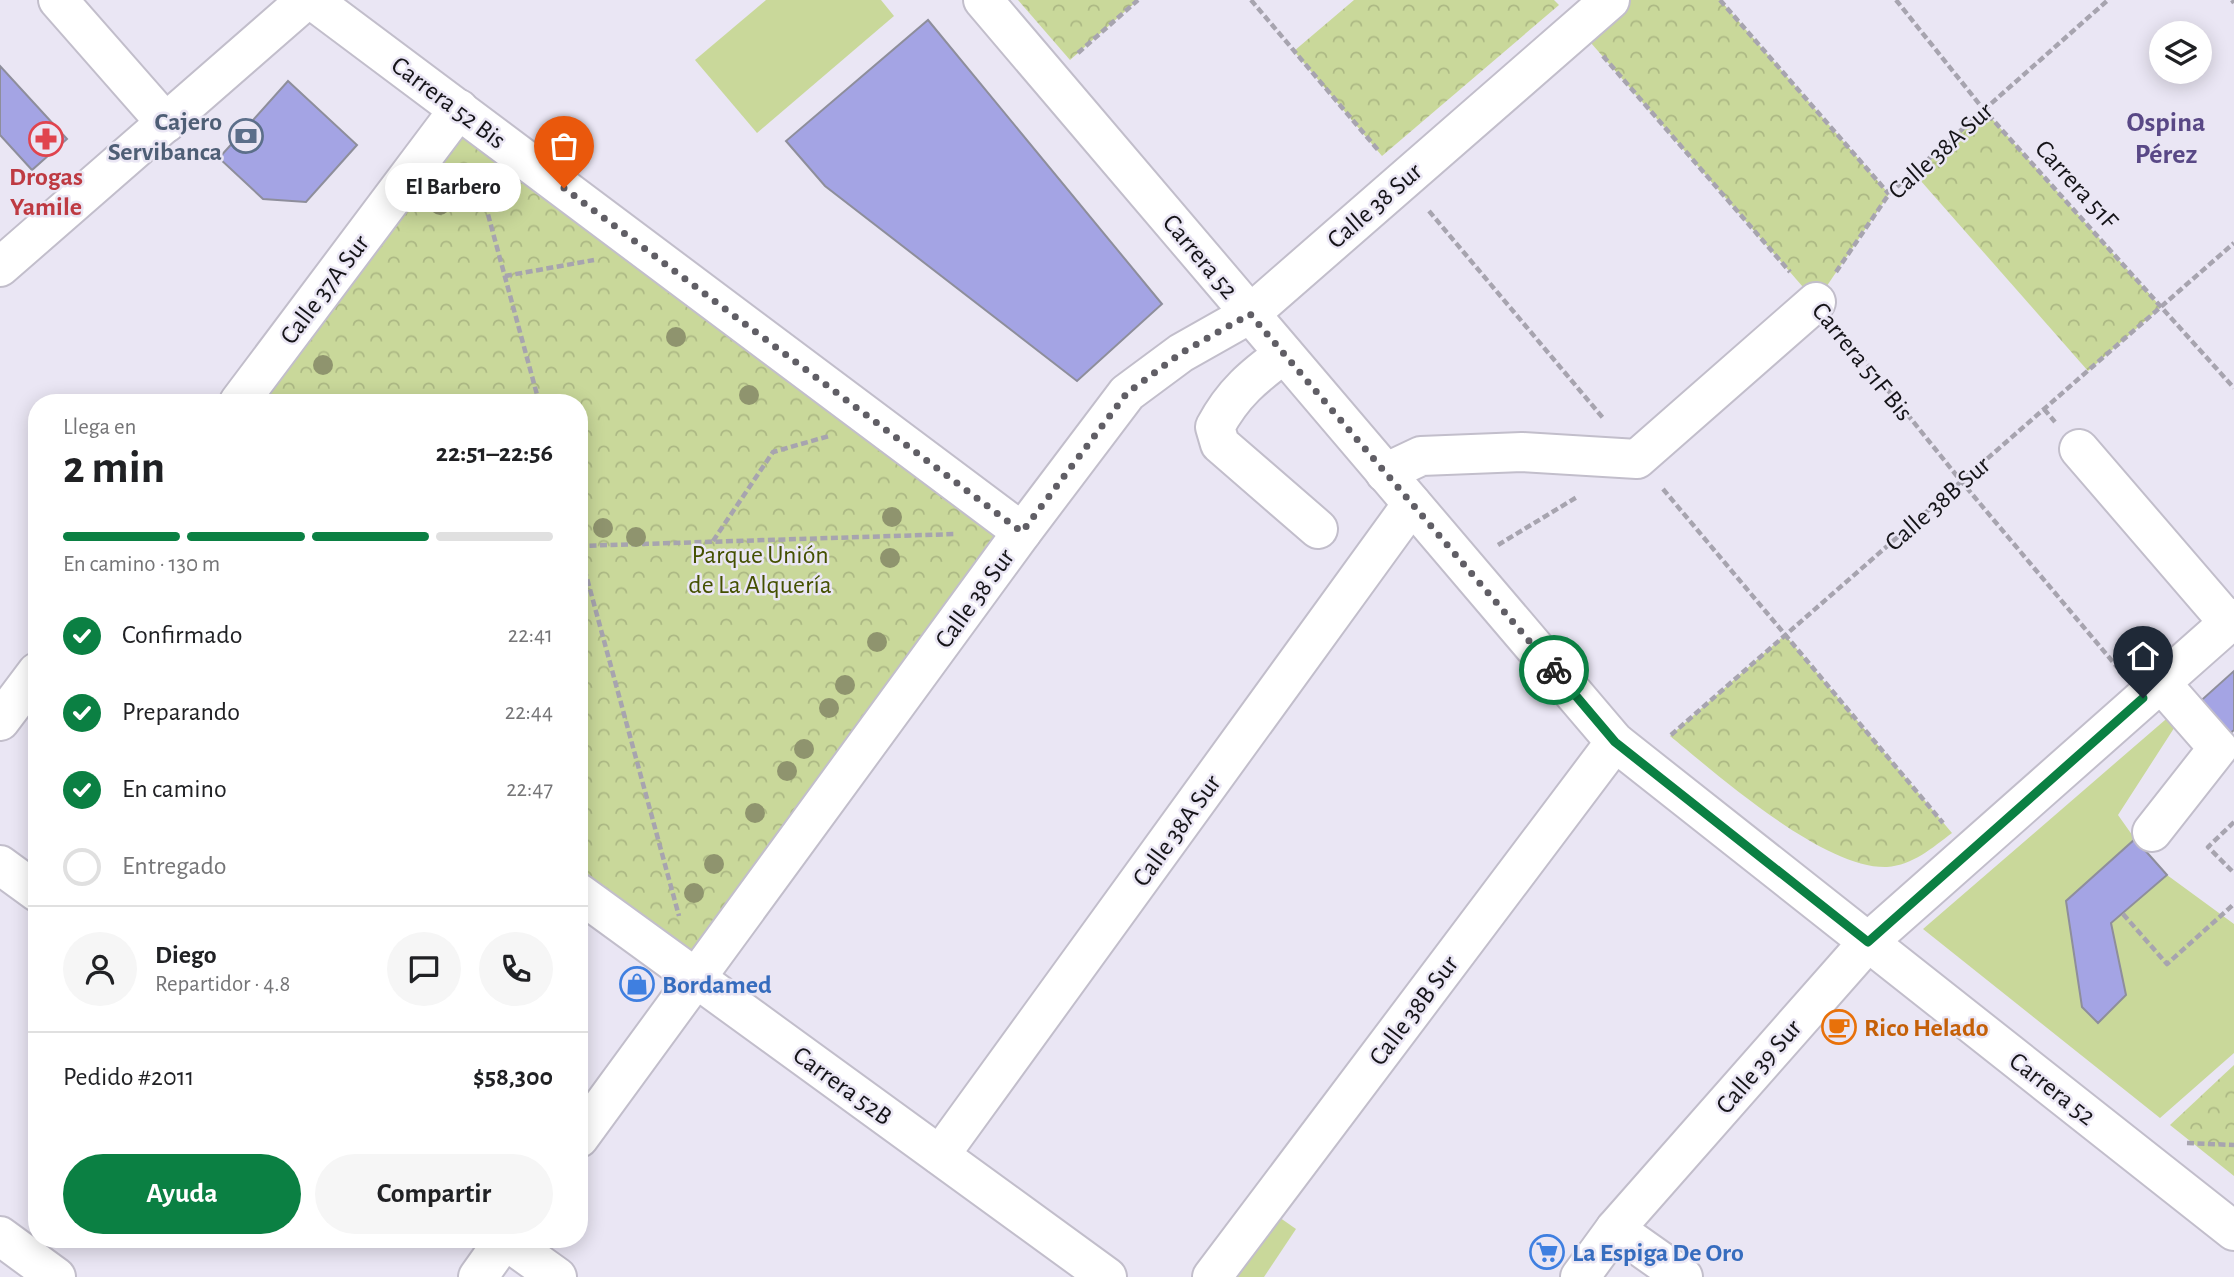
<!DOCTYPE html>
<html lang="es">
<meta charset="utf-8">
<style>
:root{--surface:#fff;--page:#f6f6f6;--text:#202124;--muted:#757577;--line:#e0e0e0;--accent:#0b8043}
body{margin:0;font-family:"Alegreya Sans",sans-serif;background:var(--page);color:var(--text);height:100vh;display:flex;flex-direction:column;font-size:26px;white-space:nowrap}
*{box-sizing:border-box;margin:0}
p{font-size:23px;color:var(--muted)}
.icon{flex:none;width:38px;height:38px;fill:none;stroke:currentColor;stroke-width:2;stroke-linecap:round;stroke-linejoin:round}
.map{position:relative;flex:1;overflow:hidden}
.drawer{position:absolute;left:28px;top:394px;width:560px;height:854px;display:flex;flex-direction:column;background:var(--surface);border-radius:28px;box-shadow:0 4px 18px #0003}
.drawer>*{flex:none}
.controls{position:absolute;left:2149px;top:21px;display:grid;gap:14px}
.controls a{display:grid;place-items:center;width:63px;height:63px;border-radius:50%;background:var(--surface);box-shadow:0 4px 18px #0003;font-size:35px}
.pin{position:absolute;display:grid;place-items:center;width:60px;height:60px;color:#fff;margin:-72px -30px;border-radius:50% 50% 50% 0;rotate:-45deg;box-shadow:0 0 7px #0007}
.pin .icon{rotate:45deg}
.courier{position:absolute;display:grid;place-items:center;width:70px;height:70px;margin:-35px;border:5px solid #0b8043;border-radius:50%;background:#fff;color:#222;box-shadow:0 2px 9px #0007}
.bubble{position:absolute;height:49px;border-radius:24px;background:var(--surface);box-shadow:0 4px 18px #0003;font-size:23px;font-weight:600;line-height:49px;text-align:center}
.summary em{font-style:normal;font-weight:600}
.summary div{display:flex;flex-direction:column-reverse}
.summary{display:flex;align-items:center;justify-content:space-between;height:119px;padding:0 35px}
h1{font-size:46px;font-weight:600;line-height:52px}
.bar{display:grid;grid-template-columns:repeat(4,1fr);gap:10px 7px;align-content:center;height:84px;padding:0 35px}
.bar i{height:9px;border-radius:5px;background:var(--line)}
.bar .current{background:var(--accent)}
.bar p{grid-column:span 4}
.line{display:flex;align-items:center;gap:18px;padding:0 35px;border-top:2px solid var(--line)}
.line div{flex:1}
.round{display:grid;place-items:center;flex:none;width:74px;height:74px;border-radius:37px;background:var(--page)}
ol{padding:0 35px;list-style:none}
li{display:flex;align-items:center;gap:21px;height:77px}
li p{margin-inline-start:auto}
li .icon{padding:7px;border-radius:50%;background:var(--accent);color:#fff;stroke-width:4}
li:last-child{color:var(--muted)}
li i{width:38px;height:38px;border:4px solid var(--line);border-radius:50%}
.cta{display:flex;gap:14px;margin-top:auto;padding:14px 35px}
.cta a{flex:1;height:80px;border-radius:42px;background:var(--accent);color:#fff;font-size:28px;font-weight:600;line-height:80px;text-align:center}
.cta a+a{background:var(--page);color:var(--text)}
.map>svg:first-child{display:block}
.green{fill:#c9d89a}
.forest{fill:url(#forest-crowns)}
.building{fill:#a4a4e4;stroke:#8e8e9b;stroke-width:2}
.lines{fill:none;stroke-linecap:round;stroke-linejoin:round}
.minor-casing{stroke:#c2becb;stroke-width:42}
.path{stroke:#a7a4af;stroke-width:4.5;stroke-dasharray:7 3.5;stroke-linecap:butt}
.minor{stroke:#fff;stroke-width:38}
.tree{fill:#8f946e}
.done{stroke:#605e65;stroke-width:7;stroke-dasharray:0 12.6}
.route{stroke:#0b8043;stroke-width:9}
.labels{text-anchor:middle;stroke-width:5;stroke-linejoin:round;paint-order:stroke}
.street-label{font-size:26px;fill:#151418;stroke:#eae6f4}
.service-label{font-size:26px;font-weight:bold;fill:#4e5e75;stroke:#eae6f4;text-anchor:end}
.health-label{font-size:26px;font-weight:bold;fill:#be3a42;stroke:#eae6f4}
.park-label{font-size:26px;fill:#445000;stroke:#eae6f4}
.shop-label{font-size:26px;font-weight:bold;fill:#366cbe;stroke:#eae6f4;text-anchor:start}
.food-label{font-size:26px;font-weight:bold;fill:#c56008;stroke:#eae6f4;text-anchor:start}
.neighbourhood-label{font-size:28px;font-weight:bold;fill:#594886;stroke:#eae6f4}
</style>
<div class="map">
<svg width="2234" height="1277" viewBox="0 0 2234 1277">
<defs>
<pattern id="forest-crowns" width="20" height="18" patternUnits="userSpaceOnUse" patternTransform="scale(1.75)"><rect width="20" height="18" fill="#c9d89a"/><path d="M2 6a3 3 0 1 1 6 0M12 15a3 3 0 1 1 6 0" fill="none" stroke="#acb884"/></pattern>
</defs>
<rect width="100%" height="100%" fill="#eae6f4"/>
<g class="green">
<path d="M766,0H881L894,16L757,133L695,60Z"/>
<path d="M2172,714L2178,722L2118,815L2135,839L2066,901L2082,1007L2126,995L2111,923L2167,875L2234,924V1053L2160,1118L1923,929Z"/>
<path d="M1276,1215L1296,1229L1264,1277H1234Z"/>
</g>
<g class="forest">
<path d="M1018,0H1138L1070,60Z"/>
<path d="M1354,0H1554L1559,5L1382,156L1294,51Z"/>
<path d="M1610,0H1720L1889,194L1816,302L1578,28Z"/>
<path d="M1984,110L2161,307L2088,371L1913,172Z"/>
<path d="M461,116L1014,533L692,964L579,883V402H247Z"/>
<path d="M1785,635L1952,833C1932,848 1913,865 1887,867C1823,869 1718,775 1670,736Z"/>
<path d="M2234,1065V1176L2170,1125Z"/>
</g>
<g class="building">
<path d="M928,20L1162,304L1077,381L825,186L786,141Z"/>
<path d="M0,66L67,139L32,170L0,135Z"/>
<path d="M288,81L357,145L306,202L263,199L219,158Z"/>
<path d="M2234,671V730L2224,739L2195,706Z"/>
<path d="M2135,839L2167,875L2111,923L2126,995L2098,1023L2082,1007L2066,901Z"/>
</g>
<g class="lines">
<g class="minor-casing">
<g id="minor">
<path d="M58,0L166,123"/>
<path d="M312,0L1022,532"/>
<path d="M983,0L1615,742L2234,1231"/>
<path d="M0,267L306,0"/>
<path d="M1284,354C1254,376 1233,393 1215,427L1220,444L1318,529"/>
<path d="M239,402L459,109"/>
<path d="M2079,449L2229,623"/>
<path d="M1385,473L1421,456L1522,452L1637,459L1816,302"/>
<path d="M0,721L37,672"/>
<path d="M2152,832L2218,748L2161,683"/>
<path d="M0,865L37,892"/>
<path d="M579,893L1107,1277"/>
<path d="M579,1138L1022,532L1127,393L1181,353L1250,314L1610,0"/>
<path d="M940,1155L1412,504"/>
<path d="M1615,1229L1683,1277"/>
<path d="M0,1236L56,1277"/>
<path d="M504,1239L557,1277"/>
<path d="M478,1277L505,1239"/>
<path d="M1212,1277L1615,742"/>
<path d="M1580,1277L1615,1229L1868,942L2234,618"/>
</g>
</g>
<g class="path">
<path d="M1251,0L1378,150"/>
<path d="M1720,0L1889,194"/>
<path d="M1896,0L1984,110L2234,388"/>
<path d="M2232,0L2234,3"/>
<path d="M1078,53L1138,0"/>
<path d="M1603,56L1790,272"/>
<path d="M477,174L539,402"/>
<path d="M1429,211L1603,418"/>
<path d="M1836,272L1889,194L2108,0"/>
<path d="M505,276L594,260"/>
<path d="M1841,332L1961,481L2118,668"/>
<path d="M2044,409L2055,422"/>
<path d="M1663,489L1943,823"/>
<path d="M713,541L773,452L829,436"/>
<path d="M1498,545L1577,497"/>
<path d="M579,546L956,534"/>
<path d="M579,549L679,916"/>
<path d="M1671,735L2234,243"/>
<path d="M2234,822L2208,847L2234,873"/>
<path d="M2123,914L2167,964L2234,904"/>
<path d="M2187,1143L2234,1145"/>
</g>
<use href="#minor" class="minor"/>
</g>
<g class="tree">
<circle cx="440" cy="205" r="10"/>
<circle cx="676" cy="337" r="10"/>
<circle cx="323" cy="365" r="10"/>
<circle cx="749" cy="395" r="10"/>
<circle cx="892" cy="517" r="10"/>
<circle cx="603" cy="528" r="10"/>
<circle cx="636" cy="537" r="10"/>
<circle cx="890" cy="558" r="10"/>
<circle cx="877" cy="642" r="10"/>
<circle cx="845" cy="685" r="10"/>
<circle cx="829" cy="708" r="10"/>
<circle cx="804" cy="749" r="10"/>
<circle cx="787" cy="771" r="10"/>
<circle cx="755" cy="813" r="10"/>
<circle cx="714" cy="864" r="10"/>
<circle cx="694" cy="893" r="10"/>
</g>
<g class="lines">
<path class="done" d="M564,188L1022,532L1127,393L1181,353L1250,314L1554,670"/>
<path class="route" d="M1554,670L1615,742L1868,942L2143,698"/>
</g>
<defs>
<g id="bank-ring" transform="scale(1.75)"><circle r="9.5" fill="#eae6f4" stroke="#5c6f8a" stroke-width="1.5"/><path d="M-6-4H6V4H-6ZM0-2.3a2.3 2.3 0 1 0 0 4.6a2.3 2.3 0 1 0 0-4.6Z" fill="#5c6f8a"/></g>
<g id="pharmacy-ring" transform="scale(1.75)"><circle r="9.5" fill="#eae6f4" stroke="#e0444e" stroke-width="1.5"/><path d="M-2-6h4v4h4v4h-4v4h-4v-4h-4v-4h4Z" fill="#e0444e"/></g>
<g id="shop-ring" transform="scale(1.75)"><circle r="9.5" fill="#eae6f4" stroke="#3f7fe0" stroke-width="1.5"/><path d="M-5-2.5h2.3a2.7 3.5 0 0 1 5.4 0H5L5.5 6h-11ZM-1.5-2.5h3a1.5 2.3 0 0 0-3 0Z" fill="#3f7fe0"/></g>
<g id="cafe-ring" transform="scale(1.75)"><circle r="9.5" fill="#eae6f4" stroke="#e8710a" stroke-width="1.5"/><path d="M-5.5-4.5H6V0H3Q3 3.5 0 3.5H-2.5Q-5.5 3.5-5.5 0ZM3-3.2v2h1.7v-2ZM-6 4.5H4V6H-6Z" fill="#e8710a"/></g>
<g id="supermarket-ring" transform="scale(1.75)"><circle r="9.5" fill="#eae6f4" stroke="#3f7fe0" stroke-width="1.5"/><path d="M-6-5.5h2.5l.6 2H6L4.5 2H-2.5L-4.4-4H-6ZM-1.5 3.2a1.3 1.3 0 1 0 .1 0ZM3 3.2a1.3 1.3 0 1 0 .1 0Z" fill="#3f7fe0"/></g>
</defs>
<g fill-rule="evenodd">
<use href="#bank-ring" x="246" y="136"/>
<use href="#pharmacy-ring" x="46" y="139"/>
<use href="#shop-ring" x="637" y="984"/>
<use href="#cafe-ring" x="1839" y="1027"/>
<use href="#supermarket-ring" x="1547" y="1252"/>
</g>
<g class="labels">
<g class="street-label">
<text transform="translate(449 102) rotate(37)" y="9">Carrera 52 Bis</text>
<text transform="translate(1940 150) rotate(-42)" y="9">Calle 38A Sur</text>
<text transform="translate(2077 184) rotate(48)" y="9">Carrera 51F</text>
<text transform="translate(1374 205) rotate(-41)" y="9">Calle 38 Sur</text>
<text transform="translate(1201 256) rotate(50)" y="9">Carrera 52</text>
<text transform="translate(324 289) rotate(-53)" y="9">Calle 37A Sur</text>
<text transform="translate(1863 361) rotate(51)" y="9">Carrera 51F Bis</text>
<text transform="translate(1937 503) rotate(-41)" y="9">Calle 38B Sur</text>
<text transform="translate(974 598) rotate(-54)" y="9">Calle 38 Sur</text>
<text transform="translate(1176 830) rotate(-54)" y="9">Calle 38A Sur</text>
<text transform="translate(1413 1010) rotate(-53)" y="9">Calle 38B Sur</text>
<text transform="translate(1758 1066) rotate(-49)" y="9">Calle 39 Sur</text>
<text transform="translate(843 1085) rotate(36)" y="9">Carrera 52B</text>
<text transform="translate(2053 1088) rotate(38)" y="9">Carrera 52</text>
</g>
<g class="service-label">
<text x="222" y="130">Cajero<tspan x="222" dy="30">Servibanca</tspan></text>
</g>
<g class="health-label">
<text x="46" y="185">Drogas<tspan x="46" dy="30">Yamile</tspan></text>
</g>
<g class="park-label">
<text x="760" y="563">Parque Unión<tspan x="760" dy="30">de La Alquería</tspan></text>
</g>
<g class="shop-label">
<text x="662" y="993">Bordamed</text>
<text x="1572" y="1261">La Espiga De Oro</text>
</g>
<g class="food-label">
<text x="1864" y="1036">Rico Helado</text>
</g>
<g class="neighbourhood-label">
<text x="2166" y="131">Ospina<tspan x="2166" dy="32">Pérez</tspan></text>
</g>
</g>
</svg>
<div class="controls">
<a><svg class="icon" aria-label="layers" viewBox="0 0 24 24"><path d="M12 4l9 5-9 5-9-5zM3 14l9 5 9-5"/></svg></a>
</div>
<div class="pin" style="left:564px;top:188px;background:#ea580c"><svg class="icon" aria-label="bag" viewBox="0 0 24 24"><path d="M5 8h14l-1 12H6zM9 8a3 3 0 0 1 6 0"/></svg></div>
<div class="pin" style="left:2143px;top:698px;background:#1f2937"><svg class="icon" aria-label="home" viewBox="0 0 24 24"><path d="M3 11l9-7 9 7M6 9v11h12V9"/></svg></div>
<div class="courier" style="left:1554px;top:670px"><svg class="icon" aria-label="bike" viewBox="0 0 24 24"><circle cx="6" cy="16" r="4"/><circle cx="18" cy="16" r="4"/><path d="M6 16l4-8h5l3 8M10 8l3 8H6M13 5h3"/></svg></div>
<div class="bubble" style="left:385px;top:163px;width:136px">El Barbero</div>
<section class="drawer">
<div class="summary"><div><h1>2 min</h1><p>Llega en</p></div><em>22:51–22:56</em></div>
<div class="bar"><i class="current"></i><i class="current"></i><i class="current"></i><i></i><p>En camino · 130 m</p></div>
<ol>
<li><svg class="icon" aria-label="check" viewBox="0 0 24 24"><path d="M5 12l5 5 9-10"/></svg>Confirmado<p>22:41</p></li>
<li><svg class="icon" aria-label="check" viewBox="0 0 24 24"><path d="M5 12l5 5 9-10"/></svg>Preparando<p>22:44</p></li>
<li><svg class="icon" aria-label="check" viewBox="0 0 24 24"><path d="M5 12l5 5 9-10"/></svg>En camino<p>22:47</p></li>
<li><i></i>Entregado</li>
</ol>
<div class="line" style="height:126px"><a class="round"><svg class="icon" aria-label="person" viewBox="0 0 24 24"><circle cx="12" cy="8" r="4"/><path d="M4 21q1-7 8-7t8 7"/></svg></a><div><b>Diego</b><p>Repartidor · 4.8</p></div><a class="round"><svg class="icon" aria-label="chat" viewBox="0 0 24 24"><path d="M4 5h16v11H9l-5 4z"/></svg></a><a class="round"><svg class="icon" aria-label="phone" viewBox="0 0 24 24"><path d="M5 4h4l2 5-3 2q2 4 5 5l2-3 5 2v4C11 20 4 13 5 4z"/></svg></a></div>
<div class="line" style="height:91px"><div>Pedido #2011</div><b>$58,300</b></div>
<div class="cta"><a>Ayuda</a><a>Compartir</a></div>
</section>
</div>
